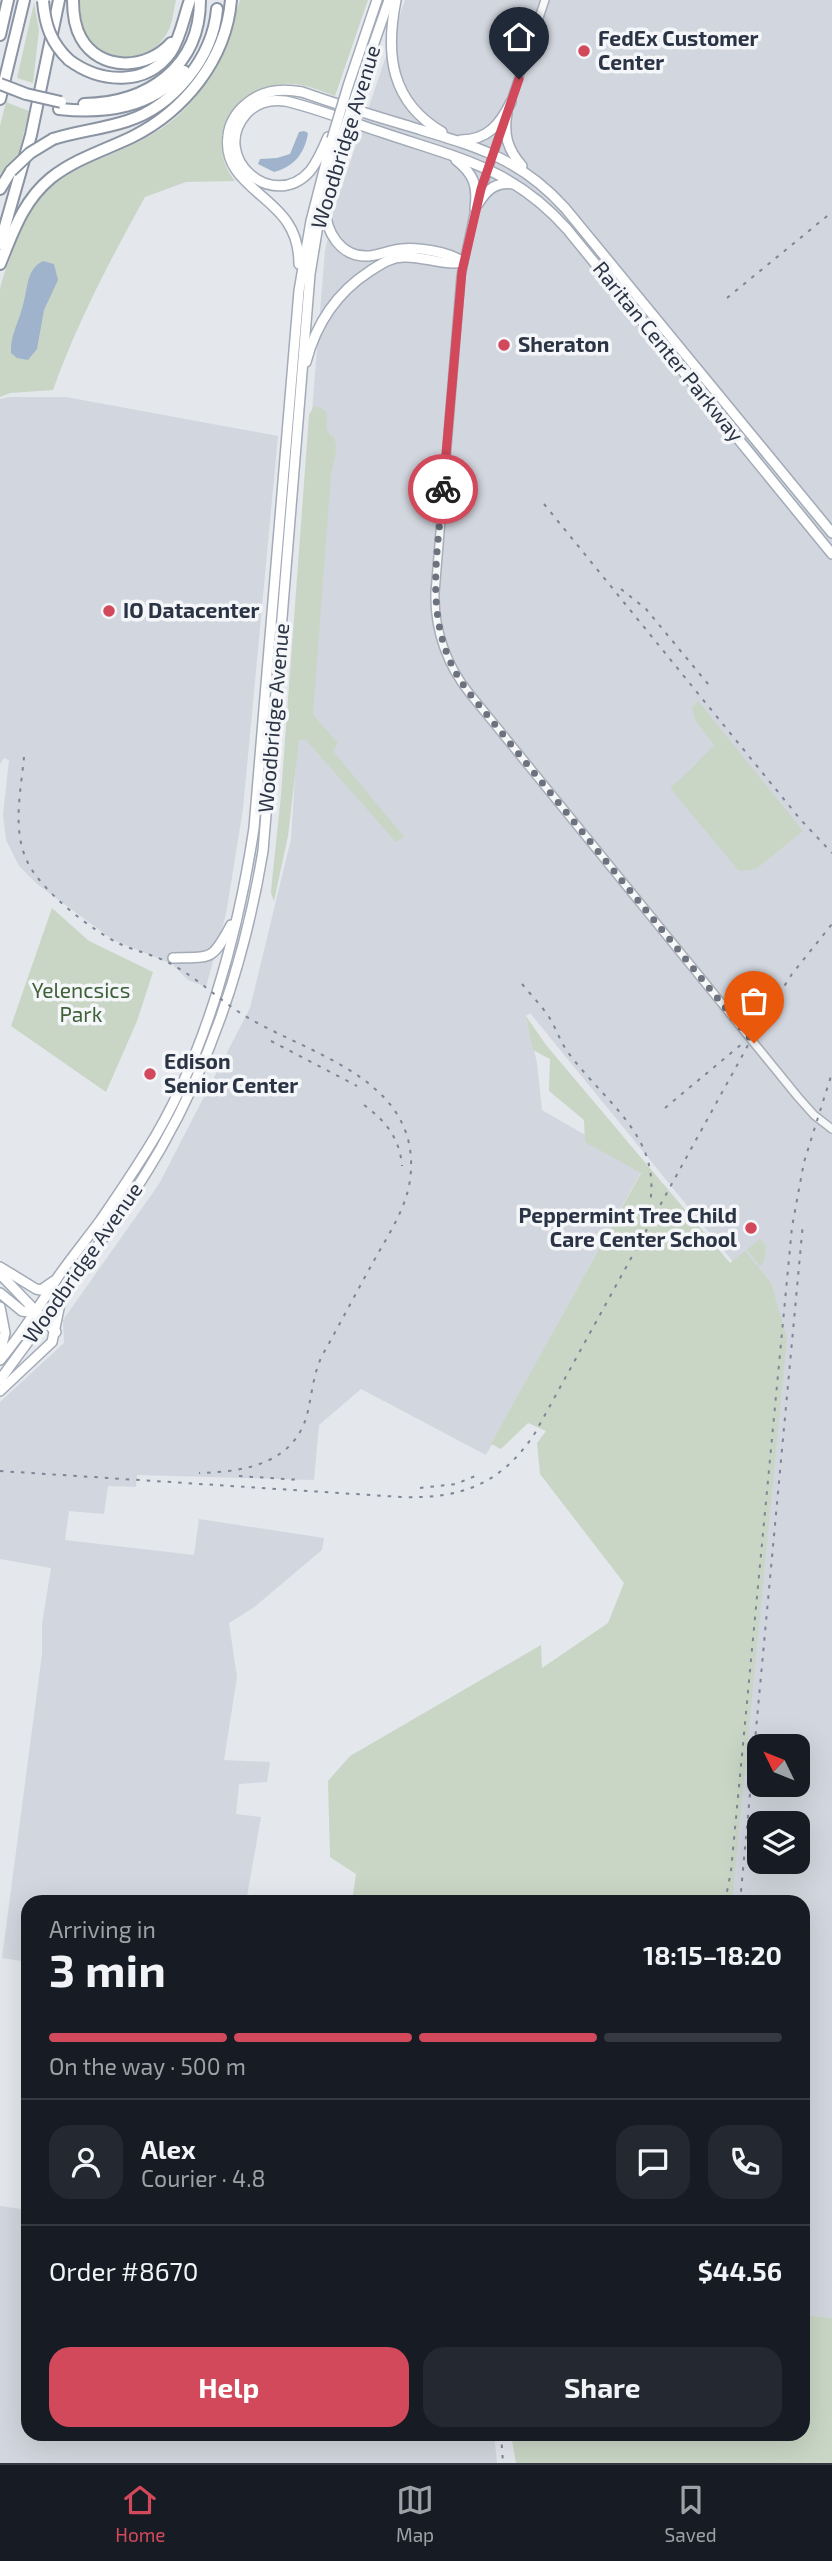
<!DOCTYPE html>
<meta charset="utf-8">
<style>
:root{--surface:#171b24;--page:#242831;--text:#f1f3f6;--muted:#9ea1a6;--line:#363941;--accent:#d1495b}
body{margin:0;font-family:"Exo 2",sans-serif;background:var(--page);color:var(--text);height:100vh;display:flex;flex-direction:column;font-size:26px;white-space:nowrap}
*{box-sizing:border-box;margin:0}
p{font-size:23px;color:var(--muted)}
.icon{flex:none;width:38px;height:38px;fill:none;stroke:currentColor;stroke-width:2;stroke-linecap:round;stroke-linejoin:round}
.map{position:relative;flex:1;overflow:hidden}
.details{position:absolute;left:21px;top:1895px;width:789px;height:546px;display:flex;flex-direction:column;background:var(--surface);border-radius:21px;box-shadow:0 7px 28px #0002}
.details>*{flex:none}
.needle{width:46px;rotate:313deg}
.buttons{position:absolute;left:747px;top:1734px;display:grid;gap:14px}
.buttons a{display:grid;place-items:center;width:63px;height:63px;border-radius:14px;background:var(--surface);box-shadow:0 7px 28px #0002;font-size:35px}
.pin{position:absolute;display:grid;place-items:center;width:60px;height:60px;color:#fff;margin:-72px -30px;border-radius:50% 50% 50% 0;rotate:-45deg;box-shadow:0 0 7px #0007}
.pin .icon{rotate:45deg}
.courier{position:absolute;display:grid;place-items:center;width:70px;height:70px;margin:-35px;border:5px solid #d1495b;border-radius:50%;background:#fff;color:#222;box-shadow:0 2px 9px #0007}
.headline em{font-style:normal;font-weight:700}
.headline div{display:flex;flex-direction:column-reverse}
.headline{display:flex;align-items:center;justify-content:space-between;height:119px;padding:0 28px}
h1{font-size:46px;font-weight:700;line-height:52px}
.bar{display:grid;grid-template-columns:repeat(4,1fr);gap:10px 7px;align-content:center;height:84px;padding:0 28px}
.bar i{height:9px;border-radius:5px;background:var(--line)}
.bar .on{background:var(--accent)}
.bar p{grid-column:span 4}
.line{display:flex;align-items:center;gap:18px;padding:0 28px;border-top:2px solid var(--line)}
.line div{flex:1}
.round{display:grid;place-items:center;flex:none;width:74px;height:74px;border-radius:21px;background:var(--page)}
.action{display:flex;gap:14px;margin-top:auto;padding:14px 28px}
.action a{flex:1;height:80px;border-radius:21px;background:var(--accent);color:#fff;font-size:28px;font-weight:700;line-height:80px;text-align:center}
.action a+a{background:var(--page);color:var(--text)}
.dock{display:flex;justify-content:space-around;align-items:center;height:98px;border-top:2px solid var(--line);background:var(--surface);font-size:19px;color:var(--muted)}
.dock a{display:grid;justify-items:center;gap:4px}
.dock .on{color:var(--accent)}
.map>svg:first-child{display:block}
.built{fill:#d2d6de;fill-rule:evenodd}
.green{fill:#c9d6c5}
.water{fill:#9fb4cc}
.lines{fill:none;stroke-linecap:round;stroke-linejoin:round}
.minor-casing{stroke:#a9aeb7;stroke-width:10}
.major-casing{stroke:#a3abb8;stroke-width:12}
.highway-casing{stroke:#8b94a3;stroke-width:14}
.minor{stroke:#f7f8fa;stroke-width:7}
.major{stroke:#fff;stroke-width:9}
.highway{stroke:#fff;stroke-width:10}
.rail{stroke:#7d8696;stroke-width:2;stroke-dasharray:3.5 7;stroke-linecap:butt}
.major-bridge-casing{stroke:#a3abb8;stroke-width:12;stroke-linecap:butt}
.highway-bridge-casing{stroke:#8b94a3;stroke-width:14;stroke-linecap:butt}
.major-bridge{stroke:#fff;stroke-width:9}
.highway-bridge{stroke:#fff;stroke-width:10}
.done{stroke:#6c737f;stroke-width:7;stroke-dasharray:0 12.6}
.route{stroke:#d1495b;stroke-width:9}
.poi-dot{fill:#d1495b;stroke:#f4f6f9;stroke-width:2.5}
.labels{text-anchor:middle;stroke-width:7;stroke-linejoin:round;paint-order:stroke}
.poi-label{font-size:21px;font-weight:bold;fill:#2b3445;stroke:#f4f6f9;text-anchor:start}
.street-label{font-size:21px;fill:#2b3445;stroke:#f4f6f9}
.park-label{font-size:21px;fill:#3f6138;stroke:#f4f6f9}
</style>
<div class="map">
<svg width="832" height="2463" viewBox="0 0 832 2463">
<rect width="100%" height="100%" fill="#e4e7ec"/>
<g class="built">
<path d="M405,0H832V2318L803,2315V1902H717L774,1312L530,1013L526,1016L537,1063L542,1110L643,1168L486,1455L361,1389L319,1425L314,1480L137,1475L136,1487L108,1486L104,1514L69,1511L65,1540L194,1555L199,1519L324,1538L322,1550L253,1608L229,1623L237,1677L224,1760L270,1762L267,1782L239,1784L236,1814L261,1817L246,1902H28V1962L2,1958L42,1654V1624L51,1568L0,1559V1402L64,1343L63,1320L159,1184L250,1008L291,839L297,746L285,744L325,251L333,213ZM760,1746H798V1785H760ZM760,1824H798V1862H760Z"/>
<path d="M9,397H66L278,436L243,809L226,914L206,987L188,980L172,964L113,940L37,884L19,866L6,840L3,815L9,760L4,758L0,764V399Z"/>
<path d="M0,2206L28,2210V2434H494L497,2463H0Z"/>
</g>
<g class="green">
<path d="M80,0H176C174,9 173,18 170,27C155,66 97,68 82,27C79,19 81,8 80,0Z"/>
<path d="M240,0H368L335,96C319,90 301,82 283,84C234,89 202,139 235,181L186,182L145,197C110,260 77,323 53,390L10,393L0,397C0,372 0,347 0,322C0,312 0,300 0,290C2,277 9,262 13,249C47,147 123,171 185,109C214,79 228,39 240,0Z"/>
<path d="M34,3L39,30L33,83L17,78Z"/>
<path d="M6,102L29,111L18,156L0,174V126Z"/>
<path d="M314,406C335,410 323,420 328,432C333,441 332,430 335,441C338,451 333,464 331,474L313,715L338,743L333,751L404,837L396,842L306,740H299L288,836L274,901L271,893L272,881L281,795L309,415Z"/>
<path d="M698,701L803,831L756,869L739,871L671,789L672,786C688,773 700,760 714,745L695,720L692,708Z"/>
<path d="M52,908L89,941L153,972L137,1021L106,1092L11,1026Z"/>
<path d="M526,1016L546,1045L730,1263L745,1251L771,1283L787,1338L732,1902H352L356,1874L330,1857L328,1781L350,1756L541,1645L542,1668L608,1623L624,1583L540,1474L537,1443L546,1431L528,1423L501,1449L491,1444L641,1173L585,1142L584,1120L549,1091L550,1059L533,1050Z"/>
<path d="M760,1239L766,1246L764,1262L760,1266L747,1250Z"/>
<path d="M803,2315L832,2318V2463H516L511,2434H803Z"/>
</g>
<g class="water">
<path d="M304,131L308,133C305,153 294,167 274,172L258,164L260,159L277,158L290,154L299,132Z"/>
<path d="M43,261L54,264L58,280L44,310L37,349L28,360L17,358L11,353C10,335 19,322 23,305C28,289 26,269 43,261Z"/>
</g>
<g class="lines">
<g class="minor-casing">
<g id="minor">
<path d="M510,104L545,0"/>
<path d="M504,122L475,209L461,276L435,593C434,630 447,666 470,694L798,1097L814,1115L832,1129"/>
</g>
</g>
<g class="major-casing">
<g id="major">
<path d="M396,0C385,55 391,102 442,132"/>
<path d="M348,86L377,0"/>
<path d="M358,89L389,0"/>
<path d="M507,113C503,135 508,150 522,166"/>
<path d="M328,137C323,149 318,161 310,171C273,213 209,157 246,114C256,103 270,99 285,101C317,108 350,122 381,132C457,158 512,167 567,229L832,554"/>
<path d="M461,140C488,140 500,124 511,102"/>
<path d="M456,160C474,174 478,186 475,209"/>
<path d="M478,204C487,189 497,181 514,184"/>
<path d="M326,206C324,231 341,258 369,256C380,255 390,250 401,249C418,247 449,252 463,262"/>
<path d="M299,264C299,249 296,235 287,222C268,193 222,178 228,136C229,124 236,112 246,104C262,90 282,88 302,92C336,104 371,115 405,125C470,145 517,155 565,208L832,533"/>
<path d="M306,362C316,324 336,293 370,271C381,264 391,257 404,257C424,256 443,266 463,262"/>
<path d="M173,958C212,957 212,961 231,925"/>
<path d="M0,1267L36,1289L41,1290L54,1281"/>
<path d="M0,1274L56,1332"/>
<path d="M0,1293L22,1311L35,1313"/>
<path d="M0,1307L5,1333L0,1353"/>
<path d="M0,1360C22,1334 40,1305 58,1277C71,1258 86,1240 100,1221C116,1198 132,1174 147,1150C205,1058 238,935 254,828L299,291L311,221L332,139"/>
<path d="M0,1380C55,1304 114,1229 161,1148C213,1057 246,954 263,851L310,274L320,213L340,142"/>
<path d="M0,1391L52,1342L61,1299"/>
</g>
</g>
<g class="highway-casing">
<g id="highway">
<path d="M73,0C73,13 74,26 81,38C100,72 147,70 171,43"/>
<path d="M0,35L8,0"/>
<path d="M69,60C100,83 146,87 171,52C181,37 184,16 190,0"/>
<path d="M0,99L24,0"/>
<path d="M84,104C148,103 200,67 200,0"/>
<path d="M59,109C106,114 151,108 184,71"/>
<path d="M53,139C78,131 103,129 127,121C174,106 213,57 217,9"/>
<path d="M0,189L11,171"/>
<path d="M0,244L31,135L59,0"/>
<path d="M0,264C13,232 23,201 51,178C75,159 105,150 132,137C184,111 226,60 231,0"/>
</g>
</g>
<use href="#minor" class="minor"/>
<use href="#major" class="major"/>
<use href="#highway" class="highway"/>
<g class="rail">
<path d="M727,298L832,212"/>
<path d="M544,504L800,819L832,853"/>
<path d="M621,589L646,609L708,684"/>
<path d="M24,757C21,790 12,829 27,861C41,891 91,930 120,944C135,951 151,954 165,961C197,976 221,1003 252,1020C318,1057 423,1083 410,1180C406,1208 390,1232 376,1257C358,1289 341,1322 323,1354C313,1373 312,1395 307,1415C293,1465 242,1472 199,1473"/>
<path d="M522,984C531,995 541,1005 549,1017C557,1030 561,1044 570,1055C610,1108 668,1141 647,1217"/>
<path d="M271,1041L357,1086"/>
<path d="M364,1105C386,1121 400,1139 402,1166"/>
<path d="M665,1108L743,1043"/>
<path d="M0,1471L401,1497C460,1499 501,1485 535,1433L758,1027L792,974L832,924"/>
<path d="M239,1476L301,1480"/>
<path d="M420,1488L456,1484L480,1474"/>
<path d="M725,1902L731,1871L792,1227L804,1162L832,1073"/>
<path d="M740,1902L803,1223"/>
<path d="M501,2434L503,2463"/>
</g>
<g class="major-bridge-casing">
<g id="major-bridge">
<path d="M332,139L348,86"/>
<path d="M340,142L358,89"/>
</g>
</g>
<g class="highway-bridge-casing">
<g id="highway-bridge">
<path d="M43,1C45,25 51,43 69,60"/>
<path d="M0,84L26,94L61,102"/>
<path d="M11,171L30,153L53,139"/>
</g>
</g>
<use href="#major-bridge" class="major-bridge"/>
<use href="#highway-bridge" class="highway-bridge"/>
</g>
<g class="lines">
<path class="done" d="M443,489C437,561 421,632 470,694L754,1043"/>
<path class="route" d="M443,489L462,271L481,189L519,79"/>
</g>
<g class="poi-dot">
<circle cx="584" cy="51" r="7"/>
<circle cx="504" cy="345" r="7"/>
<circle cx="109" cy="611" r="7"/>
<circle cx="150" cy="1074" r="7"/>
<circle cx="751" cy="1228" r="7"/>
</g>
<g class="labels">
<g class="poi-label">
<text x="598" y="46">FedEx Customer<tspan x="598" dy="24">Center</tspan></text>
<text x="518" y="352">Sheraton</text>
<text x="123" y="618">IO Datacenter</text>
<text x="164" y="1069">Edison<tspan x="164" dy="24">Senior Center</tspan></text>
<text x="737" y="1223" text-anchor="end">Peppermint Tree Child<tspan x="737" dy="24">Care Center School</tspan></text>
</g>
<g class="street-label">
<text transform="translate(346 137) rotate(-73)" y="7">Woodbridge Avenue</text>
<text transform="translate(668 352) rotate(51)" y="7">Raritan Center Parkway</text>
<text transform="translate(274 718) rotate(-85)" y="7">Woodbridge Avenue</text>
<text transform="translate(83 1263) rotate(-55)" y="7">Woodbridge Avenue</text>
</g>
<g class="park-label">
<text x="81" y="998">Yelencsics<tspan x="81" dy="24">Park</tspan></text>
</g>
</g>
</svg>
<div class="buttons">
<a><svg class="needle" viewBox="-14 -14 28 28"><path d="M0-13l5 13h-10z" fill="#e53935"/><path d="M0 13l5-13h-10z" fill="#9ea1a6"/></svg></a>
<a><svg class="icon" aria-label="layers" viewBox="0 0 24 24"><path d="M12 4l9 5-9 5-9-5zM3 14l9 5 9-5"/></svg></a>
</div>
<div class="pin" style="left:754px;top:1043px;background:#ea580c"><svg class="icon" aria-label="bag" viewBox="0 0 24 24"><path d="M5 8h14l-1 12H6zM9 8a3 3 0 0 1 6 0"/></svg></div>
<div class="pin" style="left:519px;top:79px;background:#1f2937"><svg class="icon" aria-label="home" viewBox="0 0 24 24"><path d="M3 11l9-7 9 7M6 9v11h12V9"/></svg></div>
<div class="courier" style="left:443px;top:489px"><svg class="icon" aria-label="bike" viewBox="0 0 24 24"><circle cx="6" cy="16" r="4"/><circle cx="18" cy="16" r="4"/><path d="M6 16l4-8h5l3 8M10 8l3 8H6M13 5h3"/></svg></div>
<section class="details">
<div class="headline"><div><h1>3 min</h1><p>Arriving in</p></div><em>18:15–18:20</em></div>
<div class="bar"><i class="on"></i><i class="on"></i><i class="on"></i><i></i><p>On the way · 500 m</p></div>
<div class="line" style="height:126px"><a class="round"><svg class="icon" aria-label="person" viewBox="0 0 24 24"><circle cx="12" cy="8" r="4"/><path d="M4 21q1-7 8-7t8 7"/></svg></a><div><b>Alex</b><p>Courier · 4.8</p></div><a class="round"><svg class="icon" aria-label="chat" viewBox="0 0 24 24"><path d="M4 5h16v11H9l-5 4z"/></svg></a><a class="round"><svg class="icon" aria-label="phone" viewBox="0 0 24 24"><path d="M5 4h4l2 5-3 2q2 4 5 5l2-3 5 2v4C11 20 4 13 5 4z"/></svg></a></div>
<div class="line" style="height:91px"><div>Order #8670</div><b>$44.56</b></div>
<div class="action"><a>Help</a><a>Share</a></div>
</section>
</div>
<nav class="dock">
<a class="on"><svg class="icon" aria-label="home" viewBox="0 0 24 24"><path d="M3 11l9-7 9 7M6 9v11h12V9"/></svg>Home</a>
<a><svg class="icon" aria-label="map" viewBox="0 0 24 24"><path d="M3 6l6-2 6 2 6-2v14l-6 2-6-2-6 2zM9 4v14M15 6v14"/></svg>Map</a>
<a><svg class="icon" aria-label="saved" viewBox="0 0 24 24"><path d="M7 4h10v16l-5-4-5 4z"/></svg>Saved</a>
</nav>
